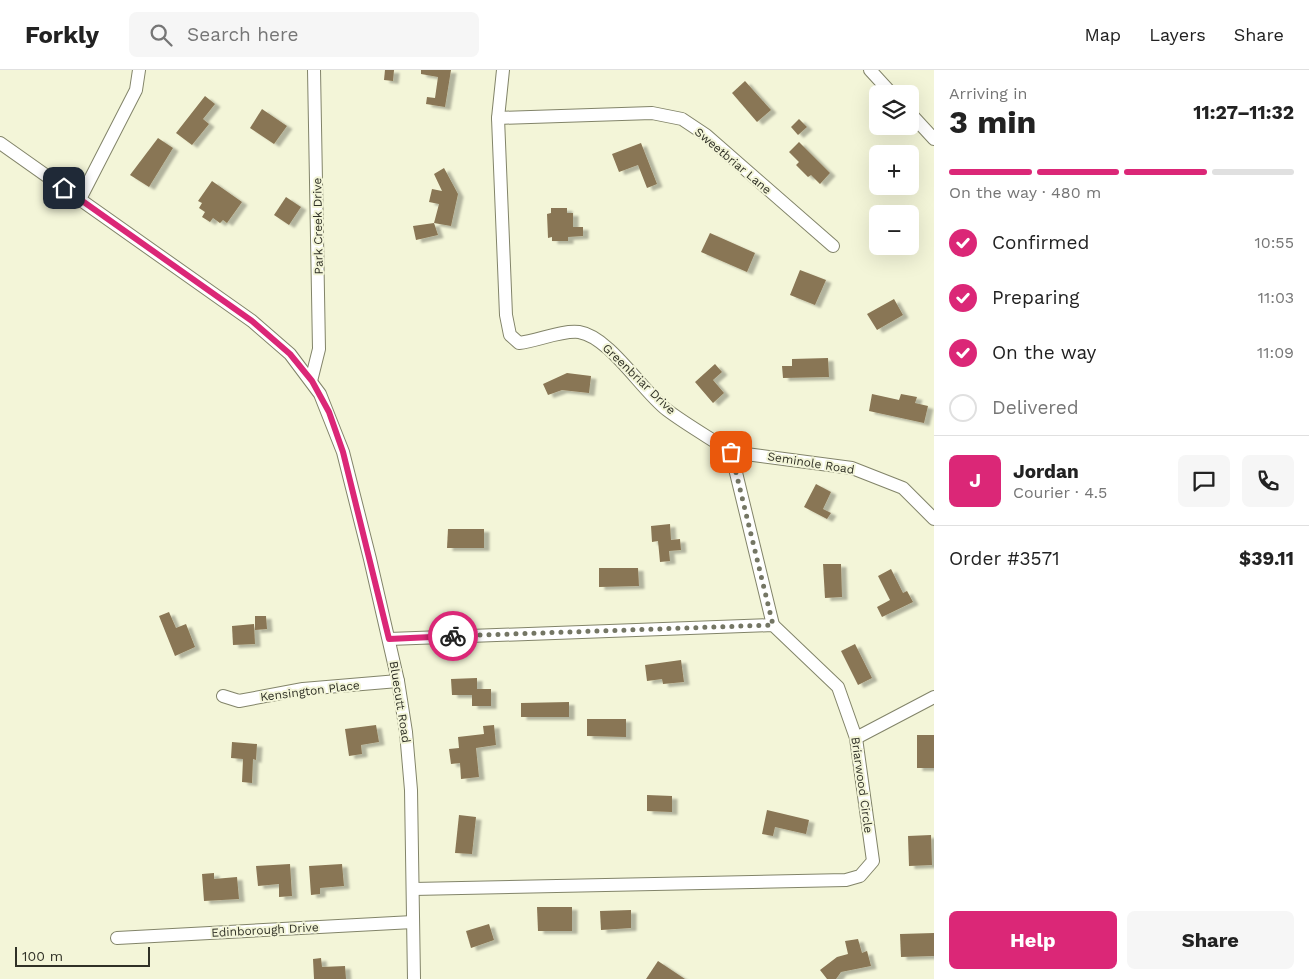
<!DOCTYPE html>
<meta charset="utf-8">
<style>
:root{--surface:#fff;--page:#f6f6f6;--text:#222;--muted:#767676;--line:#e0e0e0;--accent:#db2777}
body{margin:0;font-family:"Work Sans",sans-serif;background:var(--page);color:var(--text);height:100vh;display:flex;flex-direction:column;font-size:19px;white-space:nowrap}
*{box-sizing:border-box;margin:0}
p{font-size:16px;color:var(--muted)}
.icon{flex:none;width:28px;height:28px;fill:none;stroke:currentColor;stroke-width:2;stroke-linecap:round;stroke-linejoin:round}
.map{position:relative;flex:1;overflow:hidden}
.side{display:flex;flex-direction:column;background:var(--surface);width:375px}
.side>*{flex:none}
.controls{position:absolute;left:869px;top:15px;display:grid;gap:10px}
.controls a{display:grid;place-items:center;width:50px;height:50px;border-radius:8px;background:var(--surface);box-shadow:0 5px 20px #0002;font-size:25px}
.scale{position:absolute;left:15px;bottom:12px;width:135px;box-sizing:border-box;padding-left:5px;border:2px solid #303126;border-top:0;font-size:14px;line-height:18px;white-space:nowrap;color:#303126;-webkit-text-stroke:4px #f3f5d8;paint-order:stroke}
.pin{position:absolute;display:grid;place-items:center;width:42px;height:42px;color:#fff;margin:-21px;border-radius:10px;box-shadow:0 2px 8px #0006}
.courier{position:absolute;display:grid;place-items:center;width:50px;height:50px;margin:-25px;border:4px solid #db2777;border-radius:50%;background:#fff;color:#222;box-shadow:0 1px 6px #0007}
.head em{font-style:normal;font-weight:700}
.head div{display:flex;flex-direction:column-reverse}
.head{display:flex;align-items:center;justify-content:space-between;height:85px;padding:0 15px}
h1{font-size:32px;font-weight:700;line-height:38px}
.bar{display:grid;grid-template-columns:repeat(4,1fr);gap:8px 5px;align-content:center;height:60px;padding:0 15px}
.bar i{height:6px;border-radius:4px;background:var(--line)}
.bar .selected{background:var(--accent)}
.bar p{grid-column:span 4}
.line{display:flex;align-items:center;gap:12px;padding:0 15px;border-top:1px solid var(--line)}
.line div{flex:1}
.round{display:grid;place-items:center;flex:none;width:52px;height:52px;border-radius:8px;background:var(--page)}
ol{padding:0 15px;list-style:none}
li{display:flex;align-items:center;gap:15px;height:55px}
li p{margin-inline-start:auto}
li .icon{padding:5px;border-radius:50%;background:var(--accent);color:#fff;stroke-width:4}
li:last-child{color:var(--muted)}
li i{width:28px;height:28px;border:2px solid var(--line);border-radius:50%}
.primary-button{display:flex;gap:10px;margin-top:auto;padding:10px 15px}
.primary-button a{flex:1;height:58px;border-radius:8px;background:var(--accent);color:#fff;font-size:20px;font-weight:700;line-height:58px;text-align:center}
.primary-button a+a{background:var(--page);color:var(--text)}
header{display:flex;align-items:center;gap:30px;box-sizing:border-box;height:70px;padding:0 25px;background:var(--surface);border-bottom:1px solid var(--line)}
header strong{font-size:24px}
nav{display:flex;gap:28px;margin-inline-start:auto;font-size:18px}
.search{width:350px;height:45px;background:var(--page);display:flex;align-items:center;gap:12px;box-sizing:border-box;padding:0 18px;border-radius:8px;color:var(--muted);font-size:19px}
main{display:flex;flex:1;min-height:0}
.map>svg:first-child{display:block}
.building{fill:#897654;filter:url(#shadow)}
.lines{fill:none;stroke-linecap:round;stroke-linejoin:round}
.minor-casing{stroke:#828469;stroke-width:14}
.minor{stroke:#fff;stroke-width:12}
.done{stroke:#747664;stroke-width:5;stroke-dasharray:0 9}
.route{stroke:#db2777;stroke-width:6}
.labels{text-anchor:middle;stroke-width:4;stroke-linejoin:round;paint-order:stroke}
.street-label{font-size:12px;fill:#303126;stroke:#f3f5d8}
</style>
<header>
<strong>Forkly</strong>
<div class="search"><svg class="icon" aria-label="search" viewBox="0 0 24 24"><circle cx="10" cy="10" r="6"/><path d="M15 15l6 6"/></svg>Search here</div>
<nav><a>Map</a><a>Layers</a><a>Share</a></nav>
</header>
<main>
<div class="map">
<svg width="934" height="909" viewBox="0 0 934 909">
<defs>
<filter id="shadow"><feDropShadow dx="5.5" dy="3" stdDeviation="1" flood-color="#0004"/></filter>
</defs>
<rect width="100%" height="100%" fill="#f3f5d8"/>
<g class="building">
<path d="M385,0H394L393,11L384,10Z"/>
<path d="M421,0H451L445,37L426,34L427,27L435,28L438,7L421,4Z"/>
<path d="M745,11L771,40L757,52L732,23Z"/>
<path d="M205,26L215,34L203,49L209,54L192,75L176,63Z"/>
<path d="M262,39L287,56L274,74L250,58Z"/>
<path d="M799,49L807,57L798,65L791,57Z"/>
<path d="M158,68L173,78L149,117L130,105Z"/>
<path d="M799,72L830,103L820,114L811,105L808,107L796,95L799,92L789,82Z"/>
<path d="M641,73L657,114L647,118L638,95L619,102L612,84Z"/>
<path d="M444,98L458,124L451,156L434,153L439,134L429,132L432,119L442,121L434,104Z"/>
<path d="M212,111L242,132L227,153L223,150L220,153L213,148L210,152L202,147L205,142L199,138L202,133L198,131Z"/>
<path d="M286,127L301,137L289,155L274,145Z"/>
<path d="M551,138H567V143H573V157H583V166L568,167V171H552V167L548,168L547,144L551,143Z"/>
<path d="M434,153L438,165L416,170L413,156Z"/>
<path d="M710,163L755,183L747,202L701,182Z"/>
<path d="M800,200L826,210L815,235L790,225Z"/>
<path d="M894,229L903,245L877,260L867,244Z"/>
<path d="M828,288L829,307L783,308L782,296H792V289Z"/>
<path d="M715,294L722,302L713,310L724,323L713,333L695,312Z"/>
<path d="M567,303L591,306L589,323L562,320L548,325L543,314Z"/>
<path d="M872,324L899,330L901,324L917,327L915,333L928,336L924,353L869,341Z"/>
<path d="M816,414L831,422L823,439L831,443L827,449L804,437Z"/>
<path d="M670,454L671,470L680,469L681,480L669,481L670,491L660,492L658,471L652,472L651,456Z"/>
<path d="M448,459H484V478H447Z"/>
<path d="M823,494H841L842,527L825,528Z"/>
<path d="M599,498H638L639,516L599,517Z"/>
<path d="M891,499L903,523L907,521L913,532L882,547L877,537L890,530L878,506Z"/>
<path d="M169,542L176,558L186,554L195,577L175,586L159,546Z"/>
<path d="M255,546H266L267,559L255,560Z"/>
<path d="M254,554L255,574L233,575L232,556Z"/>
<path d="M855,574L872,608L858,615L841,581Z"/>
<path d="M681,590L684,612L663,614L662,609L647,611L645,595Z"/>
<path d="M477,608V619H491V636H472V625H452L451,609Z"/>
<path d="M569,632V647H521V633Z"/>
<path d="M587,649H626V667L587,666Z"/>
<path d="M376,655L379,672L361,675L362,684L349,686L345,659Z"/>
<path d="M494,655L496,675L476,678L479,707L461,709L460,693L451,694L449,679L459,678L458,667L484,664L483,656Z"/>
<rect x="917" y="665" width="17" height="33"/>
<path d="M232,672L257,674L256,690L253,689L252,713L242,712L243,689L231,688Z"/>
<path d="M647,725L672,726V742L647,741Z"/>
<path d="M767,740L809,750L806,764L775,757L773,766L762,764Z"/>
<path d="M459,745L476,747L472,784L455,783Z"/>
<path d="M931,765L932,795L909,796L908,766Z"/>
<path d="M290,794L292,826L279,827V814L258,816L256,796Z"/>
<path d="M342,794L344,816L320,818V824L311,825L309,796Z"/>
<path d="M214,803V809L237,807L239,829L204,831L202,804Z"/>
<path d="M537,837H572V861H538Z"/>
<path d="M631,840V858L601,860L600,841Z"/>
<path d="M489,854L494,870L471,878L466,861Z"/>
<path d="M934,863V886L901,887L900,864Z"/>
<path d="M858,869L862,883L867,881L871,896L841,902L836,909H827L820,900L837,887L848,884L845,871Z"/>
<path d="M321,888L322,897L345,896L346,909H314L313,889Z"/>
<path d="M658,891L685,909H646Z"/>
</g>
<g class="lines">
<g class="minor-casing">
<g id="minor">
<path d="M503,0L498,48L506,245L510,265L519,273C538,271 561,260 579,262C610,267 642,321 667,340C687,355 710,368 731,382L773,555"/>
<path d="M870,0L892,24"/>
<path d="M910,43L934,69"/>
<path d="M498,48L652,43L682,49L706,65L833,176"/>
<path d="M0,73L252,251L290,284L320,324L343,382L370,489L398,611L406,662L411,720L414,909"/>
<path d="M80,129L136,20L139,0"/>
<path d="M311,311L319,279L314,0"/>
<path d="M731,382L852,398L903,418L934,449"/>
<path d="M389,569L773,555L838,617L856,668L873,791L860,806L846,810L413,819"/>
<path d="M223,626L239,631L303,619L398,611"/>
<path d="M856,668L934,627"/>
<path d="M117,868L413,852"/>
</g>
</g>
<use href="#minor" class="minor"/>
</g>
<g class="lines">
<path class="done" d="M453,566L773,555L731,382"/>
<path class="route" d="M64,118L252,251L290,284L312,311L329,342L343,382L389,569L453,566"/>
</g>
<g class="labels">
<g class="street-label">
<text transform="translate(733 91) rotate(40)" y="4">Sweetbriar Lane</text>
<text transform="translate(318 156) rotate(-91)" y="4">Park Creek Drive</text>
<text transform="translate(639 309) rotate(44)" y="4">Greenbriar Drive</text>
<text transform="translate(811 393) rotate(9)" y="4">Seminole Road</text>
<text transform="translate(310 621) rotate(-7)" y="4">Kensington Place</text>
<text transform="translate(400 632) rotate(81)" y="4">Bluecutt Road</text>
<text transform="translate(862 715) rotate(82)" y="4">Briarwood Circle</text>
<text transform="translate(265 860) rotate(-3)" y="4">Edinborough Drive</text>
</g>
</g>
</svg>
<div class="controls">
<a><svg class="icon" aria-label="layers" viewBox="0 0 24 24"><path d="M12 4l9 5-9 5-9-5zM3 14l9 5 9-5"/></svg></a>
<a>+</a>
<a>−</a>
</div>
<div class="scale">100 m</div>
<div class="pin" style="left:731px;top:382px;background:#ea580c"><svg class="icon" aria-label="bag" viewBox="0 0 24 24"><path d="M5 8h14l-1 12H6zM9 8a3 3 0 0 1 6 0"/></svg></div>
<div class="pin" style="left:64px;top:118px;background:#1f2937"><svg class="icon" aria-label="home" viewBox="0 0 24 24"><path d="M3 11l9-7 9 7M6 9v11h12V9"/></svg></div>
<div class="courier" style="left:453px;top:566px"><svg class="icon" aria-label="bike" viewBox="0 0 24 24"><circle cx="6" cy="16" r="4"/><circle cx="18" cy="16" r="4"/><path d="M6 16l4-8h5l3 8M10 8l3 8H6M13 5h3"/></svg></div>
</div>
<section class="side">
<div class="head"><div><h1>3 min</h1><p>Arriving in</p></div><em>11:27–11:32</em></div>
<div class="bar"><i class="selected"></i><i class="selected"></i><i class="selected"></i><i></i><p>On the way · 480 m</p></div>
<ol>
<li><svg class="icon" aria-label="check" viewBox="0 0 24 24"><path d="M5 12l5 5 9-10"/></svg>Confirmed<p>10:55</p></li>
<li><svg class="icon" aria-label="check" viewBox="0 0 24 24"><path d="M5 12l5 5 9-10"/></svg>Preparing<p>11:03</p></li>
<li><svg class="icon" aria-label="check" viewBox="0 0 24 24"><path d="M5 12l5 5 9-10"/></svg>On the way<p>11:09</p></li>
<li><i></i>Delivered</li>
</ol>
<div class="line" style="height:90px"><b class="round" style="background:var(--accent);color:#fff">J</b><div><b>Jordan</b><p>Courier · 4.5</p></div><a class="round"><svg class="icon" aria-label="chat" viewBox="0 0 24 24"><path d="M4 5h16v11H9l-5 4z"/></svg></a><a class="round"><svg class="icon" aria-label="phone" viewBox="0 0 24 24"><path d="M5 4h4l2 5-3 2q2 4 5 5l2-3 5 2v4C11 20 4 13 5 4z"/></svg></a></div>
<div class="line" style="height:65px"><div>Order #3571</div><b>$39.11</b></div>
<div class="primary-button"><a>Help</a><a>Share</a></div>
</section>
</main>
